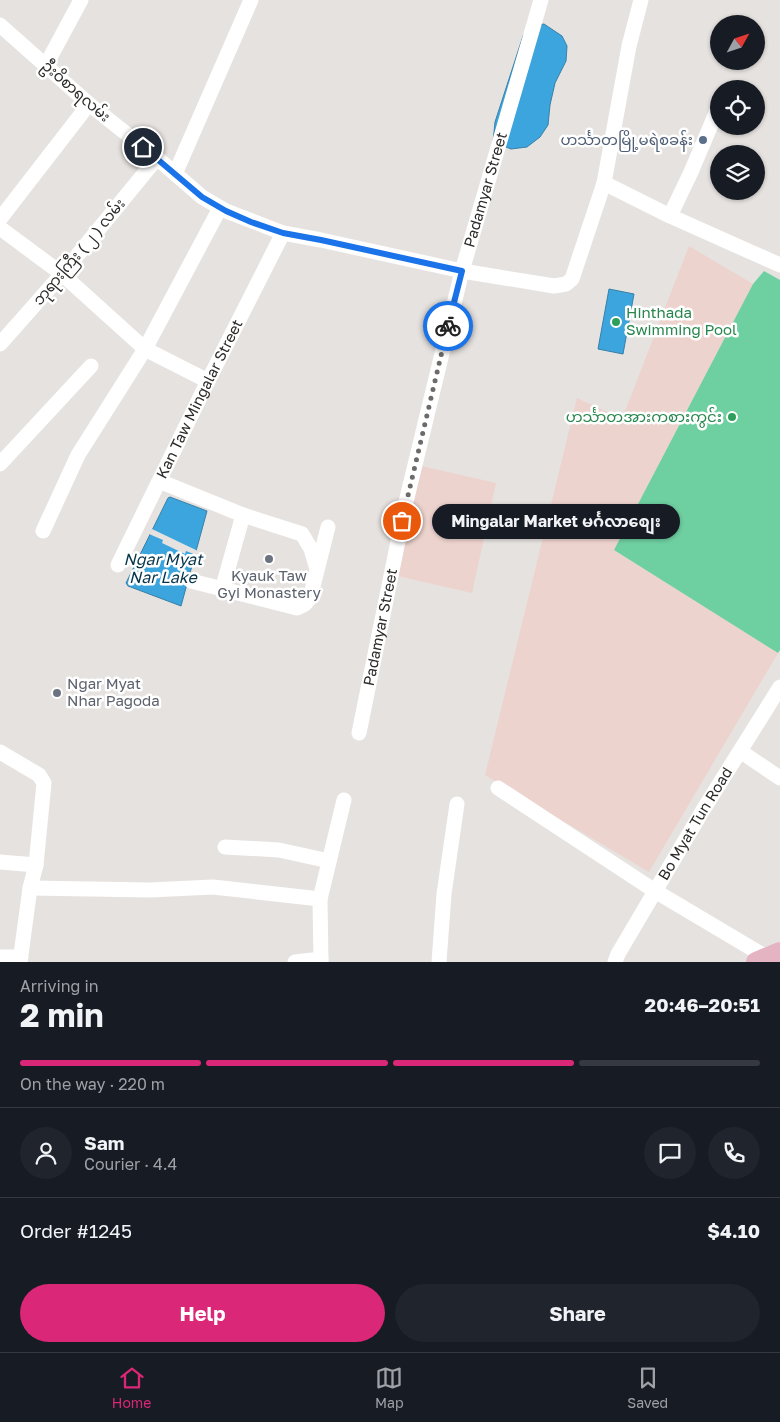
<!DOCTYPE html>
<meta charset="utf-8">
<style>
:root{--surface:#171b24;--page:#20242c;--text:#f1f3f6;--muted:#9ea1a6;--line:#363941;--accent:#db2777}
body{margin:0;font-family:"Golos Text","Noto Sans Myanmar",sans-serif;background:var(--page);color:var(--text);height:100vh;display:flex;flex-direction:column;font-size:19px;white-space:nowrap}
*{box-sizing:border-box;margin:0}
p{font-size:16px;color:var(--muted)}
.icon{flex:none;width:28px;height:28px;fill:none;stroke:currentColor;stroke-width:2;stroke-linecap:round;stroke-linejoin:round}
.map{position:relative;height:962px;overflow:hidden}
.drawer{display:flex;flex-direction:column;background:var(--surface);flex:1}
.drawer>*{flex:none}
.needle{width:32px;rotate:50deg}
.buttons{position:absolute;left:710px;top:15px;display:grid;gap:10px}
.buttons a{display:grid;place-items:center;width:55px;height:55px;border-radius:50%;background:var(--surface);box-shadow:0 1px 4px #0004;font-size:25px}
.pin{position:absolute;display:grid;place-items:center;width:42px;height:42px;color:#fff;margin:-21px;border:2px solid #fff;border-radius:50%;box-shadow:0 1px 5px #0007}
.courier{position:absolute;display:grid;place-items:center;width:50px;height:50px;margin:-25px;border:4px solid #1a73e8;border-radius:50%;background:#fff;color:#222;box-shadow:0 1px 6px #0007}
.bubble{position:absolute;height:35px;border-radius:18px;background:var(--surface);box-shadow:0 1px 4px #0004;font-size:16px;font-weight:700;line-height:35px;text-align:center}
.overview em{font-style:normal;font-weight:700}
.overview div{display:flex;flex-direction:column-reverse}
.overview{display:flex;align-items:center;justify-content:space-between;height:85px;padding:0 20px}
h1{font-size:32px;font-weight:700;line-height:38px}
.bar{display:grid;grid-template-columns:repeat(4,1fr);gap:8px 5px;align-content:center;height:60px;padding:0 20px}
.bar i{height:6px;border-radius:4px;background:var(--line)}
.bar .selected{background:var(--accent)}
.bar p{grid-column:span 4}
.line{display:flex;align-items:center;gap:12px;padding:0 20px;border-top:1px solid var(--line)}
.line div{flex:1}
.round{display:grid;place-items:center;flex:none;width:52px;height:52px;border-radius:26px;background:var(--page)}
.primary-button{display:flex;gap:10px;margin-top:auto;padding:10px 20px}
.primary-button a{flex:1;height:58px;border-radius:30px;background:var(--accent);color:#fff;font-size:20px;font-weight:700;line-height:58px;text-align:center}
.primary-button a+a{background:var(--page);color:var(--text)}
.dock{display:flex;justify-content:space-around;align-items:center;height:70px;border-top:1px solid var(--line);background:var(--surface);font-size:14px;color:var(--muted)}
.dock a{display:grid;justify-items:center;gap:2px}
.dock .selected{color:var(--accent)}
.map>svg:first-child{display:block}
.commercial{fill:#edd3ce}
.green{fill:#6ecfa1}
.water{fill:#3ca5de;stroke:#3780a8}
.pier{fill:#e6e2df}
.lines{fill:none;stroke-linecap:round;stroke-linejoin:round}
.minor{stroke:#fff;stroke-width:15}
.major{stroke:#e5b4c3;stroke-width:20}
.done{stroke:#6d6b69;stroke-width:5;stroke-dasharray:0 9}
.route{stroke:#1a73e8;stroke-width:6}
.service-dot{fill:#5c6f8a;stroke:#fff;stroke-width:2}
.leisure-dot{fill:#2e9e5b;stroke:#fff;stroke-width:2}
.worship-dot{fill:#6b7280;stroke:#fff;stroke-width:2}
.labels{text-anchor:middle;stroke-width:5;stroke-linejoin:round;paint-order:stroke}
.street-label{font-size:15px;fill:#2c2b2a;stroke:#fff}
.service-label{font-size:15px;fill:#4e5e75;stroke:#fff;text-anchor:end}
.leisure-label{font-size:15px;fill:#27864d;stroke:#fff;text-anchor:start}
.worship-label{font-size:15px;fill:#5b616d;stroke:#fff}
.water-label{font-size:16px;font-style:italic;fill:#06344b;stroke:#fff}
</style>
<div class="map">
<svg width="780" height="962" viewBox="0 0 780 962">
<rect width="100%" height="100%" fill="#e6e2df"/>
<g class="commercial">
<path d="M689,246L753,284L614,550L778,653L649,872L485,775L577,398L622,419Z"/>
<path d="M417,465L496,483L472,593L393,575Z"/>
</g>
<path class="green" d="M764,271L780,280V650L778,653L614,550L753,284Z"/>
<g class="water">
<path d="M544,24L562,36L567,46L566,61L555,83L550,105L548,125L540,137L527,147L511,149L493,142L495,122L523,36L528,27Z"/>
<path d="M609,289L634,294L623,354L598,349Z"/>
<path d="M170,497L207,511L181,606L128,586L126,583L168,498Z"/>
</g>
<path class="pier" d="M152,529L198,551L196,555L186,551L185,554L162,543L163,540L149,534Z"/>
<g class="lines">
<g class="minor">
<path d="M0,25L89,104L157,158L202,197L226,211L283,233L321,240L462,271L554,286L566,284L572,279L604,183L670,216L780,265"/>
<path d="M46,65L81,0"/>
<path d="M175,174L251,0"/>
<path d="M604,183L629,46L641,0"/>
<path d="M670,216L691,172L719,106"/>
<path d="M0,219L89,104"/>
<path d="M0,228L62,274L145,349L208,381"/>
<path d="M0,344L62,274L157,158"/>
<path d="M0,464L91,366"/>
<path d="M159,481L243,515"/>
<path d="M43,531L78,455L145,349L220,208"/>
<path id="s1" d="M118,565L208,381L283,233"/>
<path d="M191,581L297,608L305,604L310,598L328,527"/>
<path d="M222,590L243,515L302,534L311,549L317,569"/>
<path id="s2" d="M359,733L406,502L462,271L541,0"/>
<path d="M740,751L780,778"/>
<path d="M0,752L39,775L44,783L36,865L30,888L20,962"/>
<path d="M498,788L655,891L766,957"/>
<path d="M225,847L279,850L329,861"/>
<path d="M0,862L36,865"/>
<path d="M30,888L150,890L213,887L320,899"/>
<path d="M0,957H21"/>
<path d="M295,962L321,959"/>
<path d="M321,962L320,899L344,800"/>
<path d="M439,962L444,894L457,804"/>
<path id="s3" d="M615,962L618,954L703,810L780,687"/>
</g>
<path class="major" d="M756,962L780,952"/>
</g>
<g class="lines">
<path class="done" d="M402,521L448,326"/>
<path class="route" d="M143,147L202,197L226,211L251,222L283,233L321,240L462,271L448,326"/>
</g>
<circle class="service-dot" cx="703" cy="140" r="5"/>
<g class="leisure-dot">
<circle cx="616" cy="322" r="5"/>
<circle cx="732" cy="417" r="5"/>
</g>
<g class="worship-dot">
<circle cx="269" cy="559" r="5"/>
<circle cx="57" cy="693" r="5"/>
</g>
<g class="labels">
<g class="street-label">
<text transform="translate(76 91) rotate(41)" y="5">ဦးဝိစာရလမ်း</text>
<text dy="5" stroke="none"><textPath href="#s2" startOffset="558">Padamyar Street</textPath></text>
<text transform="translate(79 252) rotate(-50)" y="5">ဘုရားကြီး ( ၂ ) လမ်း</text>
<text dy="5" stroke="none"><textPath href="#s1" startOffset="185">Kan Taw Mingalar Street</textPath></text>
<text dy="5" stroke="none"><textPath href="#s2" startOffset="108">Padamyar Street</textPath></text>
<text dy="5" stroke="none"><textPath href="#s3" startOffset="160">Bo Myat Tun Road</textPath></text>
</g>
<g class="service-label">
<text x="693" y="145">ဟင်္သာတမြို့မရဲစခန်း</text>
</g>
<g class="leisure-label">
<text x="626" y="318">Hinthada<tspan x="626" dy="17">Swimming Pool</tspan></text>
<text x="722" y="422" text-anchor="end">ဟင်္သာတအားကစားကွင်း</text>
</g>
<g class="worship-label">
<text x="269" y="581">Kyauk Taw<tspan x="269" dy="17">Gyi Monastery</tspan></text>
<text x="67" y="689" text-anchor="start">Ngar Myat<tspan x="67" dy="17">Nhar Pagoda</tspan></text>
</g>
<g class="water-label">
<text x="163" y="565">Ngar Myat<tspan x="163" dy="18">Nar Lake</tspan></text>
</g>
</g>
</svg>
<div class="buttons">
<a><svg class="needle" viewBox="-14 -14 28 28"><path d="M0-13l5 13h-10z" fill="#e53935"/><path d="M0 13l5-13h-10z" fill="#9ea1a6"/></svg></a>
<a><svg class="icon" aria-label="locate" viewBox="0 0 24 24"><circle cx="12" cy="12" r="6"/><path d="M12 2v4M12 18v4M2 12h4M18 12h4"/></svg></a>
<a><svg class="icon" aria-label="layers" viewBox="0 0 24 24"><path d="M12 4l9 5-9 5-9-5zM3 14l9 5 9-5"/></svg></a>
</div>
<div class="pin" style="left:402px;top:521px;background:#ea580c"><svg class="icon" aria-label="bag" viewBox="0 0 24 24"><path d="M5 8h14l-1 12H6zM9 8a3 3 0 0 1 6 0"/></svg></div>
<div class="pin" style="left:143px;top:147px;background:#1f2937"><svg class="icon" aria-label="home" viewBox="0 0 24 24"><path d="M3 11l9-7 9 7M6 9v11h12V9"/></svg></div>
<div class="courier" style="left:448px;top:326px"><svg class="icon" aria-label="bike" viewBox="0 0 24 24"><circle cx="6" cy="16" r="4"/><circle cx="18" cy="16" r="4"/><path d="M6 16l4-8h5l3 8M10 8l3 8H6M13 5h3"/></svg></div>
<div class="bubble" style="left:432px;top:504px;width:248px">Mingalar Market မင်္ဂလာစျေး</div>
</div>
<section class="drawer">
<div class="overview"><div><h1>2 min</h1><p>Arriving in</p></div><em>20:46–20:51</em></div>
<div class="bar"><i class="selected"></i><i class="selected"></i><i class="selected"></i><i></i><p>On the way · 220 m</p></div>
<div class="line" style="height:90px"><a class="round"><svg class="icon" aria-label="person" viewBox="0 0 24 24"><circle cx="12" cy="8" r="4"/><path d="M4 21q1-7 8-7t8 7"/></svg></a><div><b>Sam</b><p>Courier · 4.4</p></div><a class="round"><svg class="icon" aria-label="chat" viewBox="0 0 24 24"><path d="M4 5h16v11H9l-5 4z"/></svg></a><a class="round"><svg class="icon" aria-label="phone" viewBox="0 0 24 24"><path d="M5 4h4l2 5-3 2q2 4 5 5l2-3 5 2v4C11 20 4 13 5 4z"/></svg></a></div>
<div class="line" style="height:65px"><div>Order #1245</div><b>$4.10</b></div>
<div class="primary-button"><a>Help</a><a>Share</a></div>
</section>
<nav class="dock">
<a class="selected"><svg class="icon" aria-label="home" viewBox="0 0 24 24"><path d="M3 11l9-7 9 7M6 9v11h12V9"/></svg>Home</a>
<a><svg class="icon" aria-label="map" viewBox="0 0 24 24"><path d="M3 6l6-2 6 2 6-2v14l-6 2-6-2-6 2zM9 4v14M15 6v14"/></svg>Map</a>
<a><svg class="icon" aria-label="saved" viewBox="0 0 24 24"><path d="M7 4h10v16l-5-4-5 4z"/></svg>Saved</a>
</nav>
